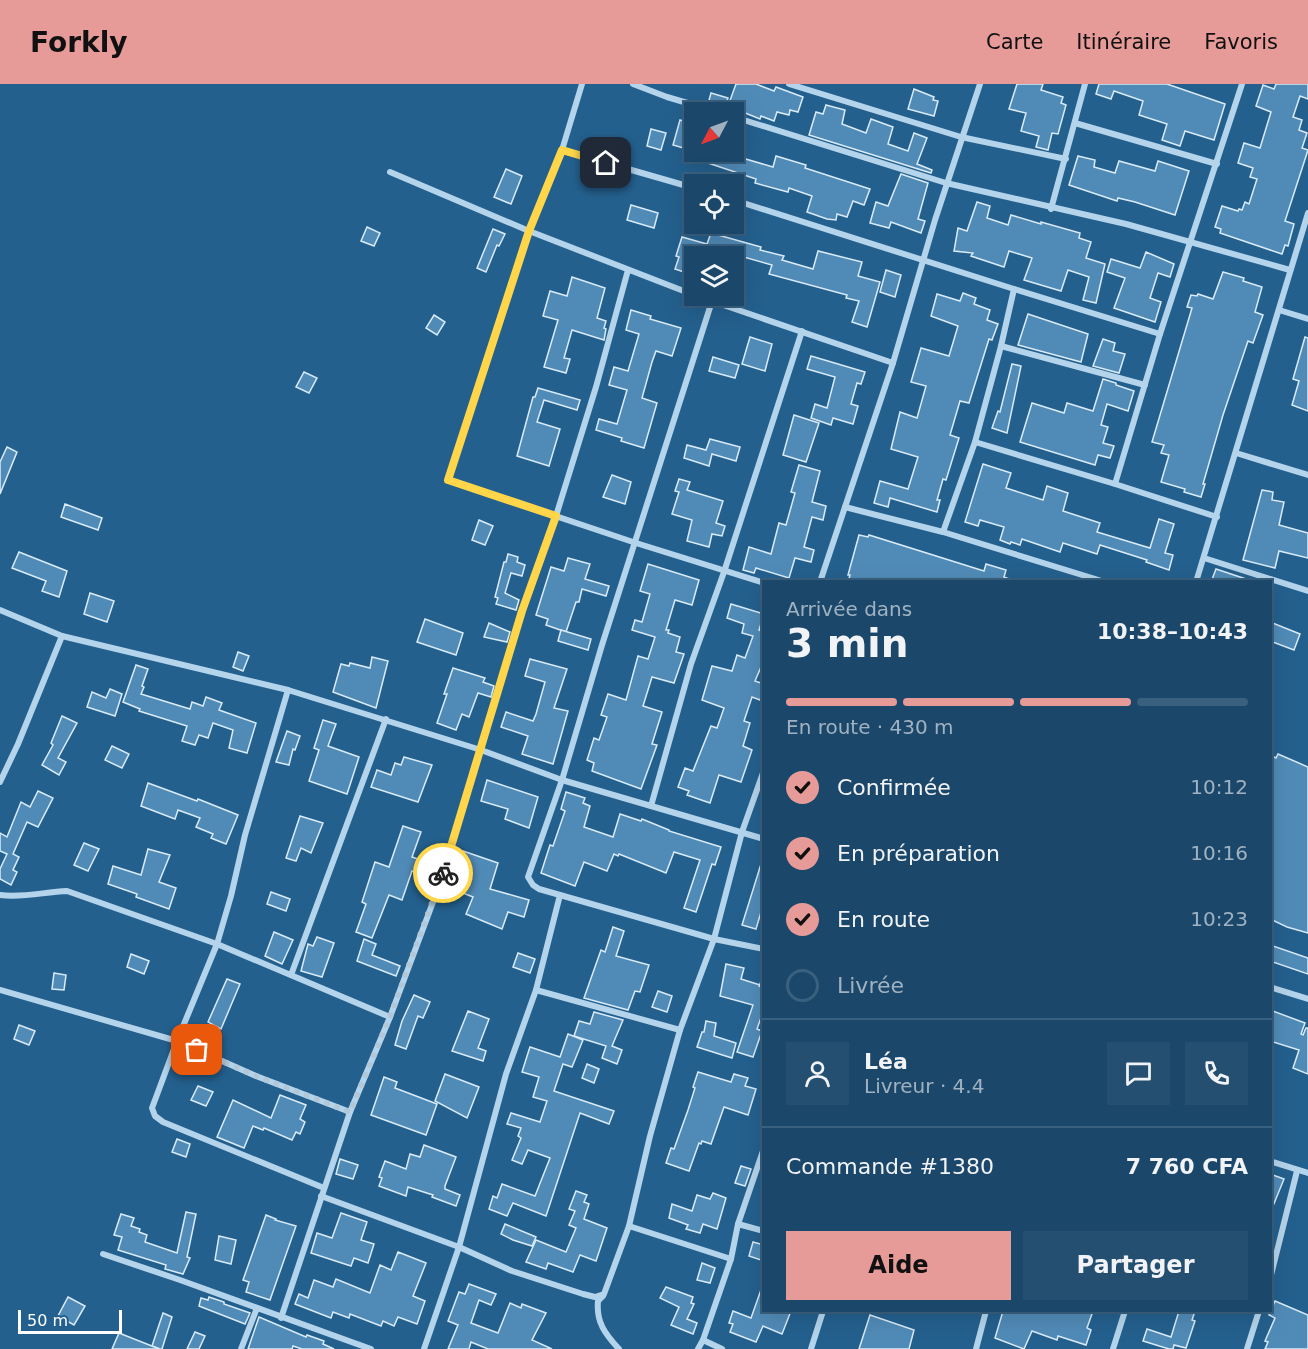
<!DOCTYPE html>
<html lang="fr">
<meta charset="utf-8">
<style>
:root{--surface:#1b486a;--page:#244f70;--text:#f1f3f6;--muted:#a0b2c1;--line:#39607e;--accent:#e69b98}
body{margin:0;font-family:"DejaVu Sans",sans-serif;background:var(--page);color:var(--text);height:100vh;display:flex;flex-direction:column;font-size:22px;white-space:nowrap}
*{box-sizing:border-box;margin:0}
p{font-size:20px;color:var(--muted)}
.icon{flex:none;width:33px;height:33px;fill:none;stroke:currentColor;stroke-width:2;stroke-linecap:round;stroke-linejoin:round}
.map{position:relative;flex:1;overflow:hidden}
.sheet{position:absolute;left:762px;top:496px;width:510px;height:732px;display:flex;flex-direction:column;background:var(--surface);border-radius:0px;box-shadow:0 6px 24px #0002,0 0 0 2px var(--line)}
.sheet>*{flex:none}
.needle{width:39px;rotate:229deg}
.controls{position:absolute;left:684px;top:18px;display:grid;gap:12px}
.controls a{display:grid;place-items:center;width:60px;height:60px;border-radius:0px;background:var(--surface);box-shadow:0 6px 24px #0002,0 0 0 2px var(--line);font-size:30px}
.scale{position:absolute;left:18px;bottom:15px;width:104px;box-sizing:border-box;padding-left:6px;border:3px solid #fff;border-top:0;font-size:16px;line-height:21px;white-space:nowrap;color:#fff;-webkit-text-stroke:4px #24608e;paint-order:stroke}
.pin{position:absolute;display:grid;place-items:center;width:51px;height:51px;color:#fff;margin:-26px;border-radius:12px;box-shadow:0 3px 9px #0006}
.courier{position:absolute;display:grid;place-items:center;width:60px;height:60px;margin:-30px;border:4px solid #ffd54a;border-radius:50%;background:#fff;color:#222;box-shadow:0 2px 8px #0007}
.overview em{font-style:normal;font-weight:600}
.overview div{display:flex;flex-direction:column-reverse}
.overview{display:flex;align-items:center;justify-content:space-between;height:102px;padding:0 24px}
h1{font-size:39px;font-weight:600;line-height:45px}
.bar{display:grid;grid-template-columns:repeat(4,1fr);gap:9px 6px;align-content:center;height:72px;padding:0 24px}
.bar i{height:8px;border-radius:4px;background:var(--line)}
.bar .on{background:var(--accent)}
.bar p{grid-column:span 4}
.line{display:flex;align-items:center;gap:15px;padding:0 24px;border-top:2px solid var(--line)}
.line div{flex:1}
.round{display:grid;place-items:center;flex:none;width:63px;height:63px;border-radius:0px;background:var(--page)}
ol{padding:0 24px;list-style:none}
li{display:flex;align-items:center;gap:18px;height:66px}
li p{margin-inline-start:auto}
li .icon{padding:6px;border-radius:50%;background:var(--accent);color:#111;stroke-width:4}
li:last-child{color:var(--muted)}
li i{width:33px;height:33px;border:3px solid var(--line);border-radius:50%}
.primary-button{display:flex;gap:12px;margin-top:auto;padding:12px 24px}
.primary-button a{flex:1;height:69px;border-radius:0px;background:var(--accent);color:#111;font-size:24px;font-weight:600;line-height:69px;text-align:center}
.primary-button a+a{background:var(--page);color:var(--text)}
header{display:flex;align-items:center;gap:36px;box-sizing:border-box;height:84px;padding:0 30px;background:var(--accent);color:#111}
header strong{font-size:28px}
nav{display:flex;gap:33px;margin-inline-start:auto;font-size:21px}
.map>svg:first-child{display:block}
.building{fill:#508bb7;stroke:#d9ebf8;stroke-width:1.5}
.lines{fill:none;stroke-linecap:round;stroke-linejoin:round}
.street{stroke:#b4d4eb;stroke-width:6}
.done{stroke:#b2c7d7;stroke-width:6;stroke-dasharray:0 10.8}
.route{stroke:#ffd54a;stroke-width:8}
</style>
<header>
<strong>Forkly</strong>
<nav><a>Carte</a><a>Itinéraire</a><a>Favoris</a></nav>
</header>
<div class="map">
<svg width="1308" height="1265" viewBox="0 0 1308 1265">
<rect width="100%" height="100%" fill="#24608e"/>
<g class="building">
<path d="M736,0H756L774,7L776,3L803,13L798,28L790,26L789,31L777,28L774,37L761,32L760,35L728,22Z"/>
<path d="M1017,0H1043L1041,6L1063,13L1061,19L1066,21L1058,50L1052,49L1048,66L1036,63L1039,52L1021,47L1026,29L1009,25Z"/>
<path d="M1099,0H1167L1225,20L1214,56L1185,47L1180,62L1162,56L1167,40L1139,31L1143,17L1114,7L1111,15L1096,10Z"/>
<path d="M1276,0H1308V15L1300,12L1293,33L1302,36L1299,46L1307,49L1302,64L1308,66L1285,137L1294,140L1288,162L1285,161L1282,170L1220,149L1221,145L1215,143L1222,122L1238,127L1239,125L1242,126L1245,118L1249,120L1257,95L1250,93L1253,84L1238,79L1244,59L1260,64L1271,28L1256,22L1263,1L1274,5Z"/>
<path d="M914,5L934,13L933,16L938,17L934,32L908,25Z"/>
<path d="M711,9L728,14L724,26L708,20Z"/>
<path d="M826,21L845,26L842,40L866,49L871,35L893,43L888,60L908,67L914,49L927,54L917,80L932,86L931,89L809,51L816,28L823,30Z"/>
<path d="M680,36L694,40V67L673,61Z"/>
<path d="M651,45L666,49L661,66L647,62Z"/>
<path d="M708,68H733L732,71L773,83L776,72L806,81L805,84L870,105L864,121L853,117L847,133L837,130L836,136L827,135L807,128L812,112L789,104L788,108L755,99L756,95L705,78Z"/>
<path d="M1078,72L1095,76L1094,83L1115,89L1119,77L1155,87L1158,77L1189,87L1175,131L1135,118L1118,114L1117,117L1069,101Z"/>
<path d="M506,85L522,92L511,120L494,113Z"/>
<path d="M901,90L928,99L918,135L925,137L921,149L891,138L889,144L870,139L876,118L888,122Z"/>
<path d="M977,118L990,122L987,134L1008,141L1011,131L1041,140V138L1080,149L1079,154L1091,158L1086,174L1105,180L1096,219L1083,216L1089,193L1068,186L1061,207L1024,196L1032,174L1009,167L1004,183L971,172L973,169L954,167L958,144L967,147Z"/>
<path d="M631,121L658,129L654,144L627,136Z"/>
<path d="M367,143L380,149L374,162L361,157Z"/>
<path d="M493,145L505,150L499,162L497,161L486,188L477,184Z"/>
<path d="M711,149L761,163L760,166L784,172L782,176L813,185L818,167L862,178L858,192L880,198L867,243L852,238L859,217L846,214L847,211L769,190L772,181L712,164L710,172L692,171L687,189L675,185L679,173L676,172L682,153L707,160Z"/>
<path d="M1146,168L1174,180L1170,193L1158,189L1150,214L1161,218L1155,238L1114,224L1125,194L1107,188L1111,175L1140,184Z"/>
<path d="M886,186L901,191L895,213L880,208Z"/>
<path d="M1223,188L1244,194L1243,197L1262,203L1255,228L1263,231L1253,259L1248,257L1223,331L1203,400H1205L1201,413L1184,408L1185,405L1161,398L1169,371L1161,369L1164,361L1152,358L1192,224L1187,223L1191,211L1197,212L1198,210L1213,215Z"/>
<path d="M572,193L605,204L597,234L606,237L604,244L606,245L604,256L572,246L564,274L570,275L566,289L544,283L558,236L543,232L550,207L567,212Z"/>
<path d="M963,209L976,214L974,220L990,226L987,236L998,240L992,256L989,255L969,319L960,317L950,351L959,354L946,396L943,395L937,416H940L937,428L890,414L888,423L874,419L880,397L908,405L918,373L891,365L900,328L917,334L926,302L911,298L921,264L949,272L958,242L931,232L937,210L960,217Z"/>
<path d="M631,226L651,232L650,235L681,244L672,272L656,267L652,278L642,314L657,319L644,364L621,357L622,354L596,346L599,335L617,340L627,306L609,301L614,283L628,287L639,250L626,246Z"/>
<path d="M1028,230L1088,250L1081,278L1018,261Z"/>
<path d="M434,231L445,238L437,251L426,244Z"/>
<path d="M750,253L772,260L765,287L742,280Z"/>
<path d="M1305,253L1308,254V327L1292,321L1299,297L1293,295Z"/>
<path d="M1103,255L1115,259L1113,267L1125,270L1119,289L1093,282Z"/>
<path d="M811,272L865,288L861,300L857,299L851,320L858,322L853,340L833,334L831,341L811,334L815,320L827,324L835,293L807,285Z"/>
<path d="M713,273L739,281L735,294L709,287Z"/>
<path d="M1012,280L1021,282L1007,349L992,344L998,327L1000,328Z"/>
<path d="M304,288L317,294L309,309L296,303Z"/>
<path d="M1103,295L1116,299V301L1134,307L1128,327L1107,320L1101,341L1108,343L1103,359L1114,362L1110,374L1098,371L1095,381L1020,358L1032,319L1064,329L1067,319L1093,327Z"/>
<path d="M538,304L580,316L577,326L544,316L537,338L560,345L549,382L517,372L533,313H535Z"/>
<path d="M794,331L819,339L806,378L783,371Z"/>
<path d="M710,355L740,363L736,377L712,370L709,382L684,374L687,361L706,366Z"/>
<path d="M7,363L17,368L0,410V378Z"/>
<path d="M983,380L1011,389L1006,404L1043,416L1047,402L1068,409L1063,427L1100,439L1097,448L1150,464L1159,435L1174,440L1165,469L1173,471L1169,486L1146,478L1147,476L1100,461L1097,470L1063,459L1060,468L1022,455L1020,461L1011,458L1010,460L1000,456L1004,443L980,436L978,442L965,438Z"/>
<path d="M799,381L820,387L812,418L826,422L823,436L812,433L804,463L814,466L811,478L795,474L789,494L756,484L754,489L743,486L749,463L771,470L779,439L786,441L795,409L791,408Z"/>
<path d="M612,391L631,398L625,420L603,413Z"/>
<path d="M679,395L690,398L687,406L723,417L716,439L725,442L722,452L712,450L709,463L687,457L692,436L672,430L679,408L675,407Z"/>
<path d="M1262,406L1273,408L1272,416L1284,418L1279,441L1308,449V474L1279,467L1275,484L1243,476Z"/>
<path d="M65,420L102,434L98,446L61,433Z"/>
<path d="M479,436L493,442L485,461L472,456Z"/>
<path d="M859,451L868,453L869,451L984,487L986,480L1006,486L1004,493L1012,496V498H848L850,491H848Z"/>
<path d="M19,468L67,487L59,513L42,507L46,497L12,484Z"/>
<path d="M508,470L518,473L517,478L525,481L522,492L511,489L505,509L519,516L516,526L496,520L498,514L495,513L504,478H506Z"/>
<path d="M568,474L590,480L585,495L609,502L606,512L582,505L579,518H576L566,548L546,541L548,535L536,531L551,483L564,487Z"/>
<path d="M648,480L699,496L692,521L675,516L666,546H669L668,549L680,553L676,568L684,570L674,599L652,593L643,622L662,628L652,660L657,661L641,705L592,687L594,679L587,676L594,654L599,656L607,633L601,631L608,610L626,616L638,572L648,575L655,553L632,546L635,536L642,538L650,510L640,507Z"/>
<path d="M1216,485L1249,496L1248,498H1211Z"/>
<path d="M90,509L114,517L107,538L84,530Z"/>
<path d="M731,520L764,530L759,546L764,548V576L755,597L764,600V605L760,616L752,613L744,637L750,639L743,662L752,666L741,698L719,691L710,719L687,711L689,707L678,703L685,684L693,687L711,642L717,644L724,624L702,616L712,582L732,587L737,571L745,574L753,552L742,549L744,540L727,534Z"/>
<path d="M425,535L463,549L456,571L417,558Z"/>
<path d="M1270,538L1300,550L1294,566L1270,557Z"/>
<path d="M489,539L510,548L507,558L484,553Z"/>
<path d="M561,546L591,555L588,566L558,557Z"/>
<path d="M238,568L249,572L243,587L233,583Z"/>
<path d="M372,573L388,577L376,624L333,608L341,580L349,582L350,579L370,584Z"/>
<path d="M530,575L567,585L554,624L568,627L553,680L522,670L528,652L501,643L506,628L533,637L536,630L545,598L525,592Z"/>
<path d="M136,581L148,585L142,602L144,603L141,610L190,625L192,618L203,622L206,613L222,619L219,626L256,639L247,669L229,664L233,646L213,639L208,654L199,651L195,661L182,657L187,642L139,627L140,625L123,618Z"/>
<path d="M453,584L485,594L483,598L494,602L491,613L478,609L469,633L462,630L456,646L437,639L447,610H444Z"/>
<path d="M110,605L122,610L115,632L87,623L92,608L106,614Z"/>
<path d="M62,632L77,639L58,674L66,678L59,691L42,681L53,661L51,659Z"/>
<path d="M323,636L336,640L328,662L359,673L347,710L309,697L319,666L314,664Z"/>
<path d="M287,647L300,652L295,666L293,665L289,681L276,678Z"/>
<path d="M112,662L129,670L122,684L105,676Z"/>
<path d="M1278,670L1308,683V849L1287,843L1270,835V671L1276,674Z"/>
<path d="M404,673L432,681L418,718L371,703L377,686L391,691L395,679L401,681Z"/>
<path d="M487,696L538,713L529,744L505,735L508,725L481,717Z"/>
<path d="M148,699L197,717L198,715L238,731L226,760L211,754L213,750L196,743L200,734L178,726L175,735L141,722Z"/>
<path d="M38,707L53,714L38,743L27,738L13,770L19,773L13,786L17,788L11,801L0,795V785L7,770L0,767V749L7,753L21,718L30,723Z"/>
<path d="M566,708L585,714L583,719L590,722L584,743L613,753L620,730L641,737L642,735L669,746V747L721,763L715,781L712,780L696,828L684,824L700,776L674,768L666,789L619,770L618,772L614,770L607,787L584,778L575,802L541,789L550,761L553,762L565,727L561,725Z"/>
<path d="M300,732L323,739L311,769L301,764L296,777L286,774Z"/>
<path d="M403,742L421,748L412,773L427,778L423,790L412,787L402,816L389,811L372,854L356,848L366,820L362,818L375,778L389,783Z"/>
<path d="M84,759L99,765L88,787L74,781Z"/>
<path d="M148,765L170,771L159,798L176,804L169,825L136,813L137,810L108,800L113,782L141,791Z"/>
<path d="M463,767L498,779L490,805L529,816L524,833L508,828L502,845L466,830L473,813L463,809L470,792L457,785Z"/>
<path d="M761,780H764V818L756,845L742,841Z"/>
<path d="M271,808L290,815L286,827L267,820Z"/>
<path d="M613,843L624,847L616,872L649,881L640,908L635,907L628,926L584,914L601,866L605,868Z"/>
<path d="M274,848L293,856L282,880L265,872Z"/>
<path d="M317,853L334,859L322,893L301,887L308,860L313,862Z"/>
<path d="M364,855L376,860L372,871L400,882L396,892L357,877Z"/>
<path d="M1270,861L1308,874V890L1270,877Z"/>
<path d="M518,869L535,875L530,889L513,883Z"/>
<path d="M131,870L149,877L144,890L127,883Z"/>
<path d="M726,880L744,884L741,895L760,901L759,903L761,897H764V925L757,945L762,947L753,973L737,968L753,921L720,912Z"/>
<path d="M54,889L66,891L64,906L52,905Z"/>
<path d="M227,895L240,900L221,945L208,938Z"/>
<path d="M658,907L672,912L667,928L652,923Z"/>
<path d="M414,911L430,918L423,934L418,932L406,965L395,961L402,937Z"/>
<path d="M1270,926L1305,939L1301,950L1303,951L1306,944H1308V990L1293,984L1299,966L1270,957Z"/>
<path d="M468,927L489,935L478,964L486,967L483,977L452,967Z"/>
<path d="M594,928L623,936L612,962L622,966L617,980L602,974L606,962L574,952L579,937L590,940Z"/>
<path d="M706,937L716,939L714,952L736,959L732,974L697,963L702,948H704Z"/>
<path d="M19,941L35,947L29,961L14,955Z"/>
<path d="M568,950L583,956L572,983L563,980L554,1007L614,1027L609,1040L580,1029L546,1132L513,1119L507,1132L489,1125L493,1112L497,1114L502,1100L535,1112L550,1074L528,1066L522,1080L512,1076L521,1054L518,1052L521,1044L507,1040L511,1029L540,1038L547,1017L533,1013L539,993L522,988L528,969L530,963L560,973Z"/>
<path d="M587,980L599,985L594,999L582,994Z"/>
<path d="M698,988L731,998L734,990L748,994L745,1002L756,1005L748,1031L724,1023L711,1060L702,1057L701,1060L699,1059L689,1087L666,1079L671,1064L674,1065L688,1026L695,1004L693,1003Z"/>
<path d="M445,990L479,1003L467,1034L435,1017Z"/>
<path d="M384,993L397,998L395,1004L437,1020L426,1051L371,1031Z"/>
<path d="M198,1002L213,1008L206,1022L191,1016Z"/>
<path d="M280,1011L306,1021L300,1035L305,1038L300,1050L296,1048L292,1056L264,1044L263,1046L253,1042L244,1064L217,1053L233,1016L271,1034Z"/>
<path d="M177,1055L190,1060L186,1073L172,1068Z"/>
<path d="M424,1061L456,1073L445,1102V1105L460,1111L456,1122L432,1113L433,1111L408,1103L406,1112L379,1102L382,1094L379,1093L385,1077L406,1085L410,1070L420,1073Z"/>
<path d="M340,1075L358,1081L353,1095L336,1090Z"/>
<path d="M741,1082L751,1085L745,1102L735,1099Z"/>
<path d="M1270,1090L1284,1095L1271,1127H1270Z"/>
<path d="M576,1107L587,1111L584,1118L589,1120L584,1135L607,1144L596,1177L580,1171L573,1188L548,1179L546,1185L526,1178L536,1156L566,1168L576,1144L569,1141L575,1127L569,1125Z"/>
<path d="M713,1109L726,1114L717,1145L703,1140L700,1149L686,1145L688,1141L669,1134L672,1120L692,1127L697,1111L710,1115Z"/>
<path d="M186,1128L196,1130L187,1173L190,1174L183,1190L165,1185L166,1181L118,1166L122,1153L114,1151L121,1130L134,1134L131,1142L140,1145L139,1148L147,1151L145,1158L177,1169Z"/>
<path d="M341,1129L367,1138L361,1156L374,1160L368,1179L354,1174L351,1182L311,1169L317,1149L332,1154Z"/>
<path d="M266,1131L276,1135L275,1136L296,1142L270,1216L246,1208L249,1198L243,1196Z"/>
<path d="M505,1140L536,1153L532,1162L513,1156L501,1150Z"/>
<path d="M219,1152L236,1156L231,1180L215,1176Z"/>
<path d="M753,1158L764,1161V1177L749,1172Z"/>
<path d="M398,1168L426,1179L413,1212L425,1217L417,1240L398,1233L394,1242L383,1237L381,1242L350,1230L349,1234L333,1228L331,1234L295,1220L299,1210L308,1214L314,1196L333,1203L336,1195L370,1209L380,1181L391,1186Z"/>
<path d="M702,1179L715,1184L710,1199L697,1196Z"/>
<path d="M469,1200L496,1210L491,1221L479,1216L471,1239L498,1249L510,1219L521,1224L522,1220L546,1229L532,1256L552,1265H488L471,1258L469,1265H448L458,1241L448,1237L459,1208L465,1210Z"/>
<path d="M666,1203L693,1213L691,1219L694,1220L687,1235L697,1239L693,1250L671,1241L679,1223L660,1214Z"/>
<path d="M762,1203L764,1227H791L782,1250L763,1242L756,1258L730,1248L733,1240L729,1239L733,1227L751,1234Z"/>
<path d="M68,1213L85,1222L74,1241L58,1232Z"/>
<path d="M209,1213L224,1218V1220L250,1229L245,1240L199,1222L201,1214L208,1216Z"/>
<path d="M1275,1217L1308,1231V1265H1265L1268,1258L1265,1257L1275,1234L1269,1231Z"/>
<path d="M1003,1227H1093L1087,1244L1091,1246L1086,1261L1058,1252L1057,1256L1032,1247L1024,1265L995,1254Z"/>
<path d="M1179,1227H1195L1192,1236L1195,1237L1186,1264L1174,1261L1173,1265H1169L1143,1257L1147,1245L1171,1253Z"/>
<path d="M163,1229L172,1233L162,1265H160L152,1262Z"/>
<path d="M870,1231L914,1246L909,1265H859Z"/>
<path d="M259,1233L306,1253L307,1251L324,1257L323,1260L334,1265H302L293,1262L292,1265H248Z"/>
<path d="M195,1248L205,1252L199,1265H187Z"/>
<path d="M119,1249L157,1264V1265H112Z"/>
</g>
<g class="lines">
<g class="street">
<path d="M633,0L667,13L718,28"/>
<path d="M789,0L961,53L1066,75"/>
<path d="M734,33L946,99L1126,140L1290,186"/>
<path d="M1075,39L1217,80"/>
<path d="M562,66L582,0"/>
<path d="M390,88L529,147L694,211"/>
<path d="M694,104L562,66L529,147L448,396L636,459L764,499"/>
<path d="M734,116L1014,205L1001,262L975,358L943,448"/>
<path d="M1051,125L1085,0"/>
<path d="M1014,205L1160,250"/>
<path d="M697,212L893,279"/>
<path d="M712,217L602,561L562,696L528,793L533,801L539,805L714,855L764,865"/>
<path d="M1279,226L1308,235"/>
<path d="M1001,262L1145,301"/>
<path d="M975,358L1115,400L1217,433"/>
<path d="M1236,369L1308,391"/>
<path d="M1115,400L1160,250L1242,0"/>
<path d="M845,423L943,448L1105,498"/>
<path d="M1204,474L1308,507"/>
<path d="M820,498L893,279L935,136L980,0"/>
<path d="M1196,498L1308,129"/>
<path d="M0,526L62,552L288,606L481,666L562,696L764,755"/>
<path d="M288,606L245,751L231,812L217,860L177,957L152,1024L155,1032L163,1038L324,1104"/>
<path d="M0,698L18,660L62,552"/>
<path d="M651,722L691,580L724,488L802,247"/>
<path d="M0,811C23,814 44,808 67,807L217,860L390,933"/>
<path d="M291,891L386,635"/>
<path d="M1270,903L1308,915"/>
<path d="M0,906L177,957L256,992L350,1028"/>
<path d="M536,906L680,946"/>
<path d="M1270,1077L1308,1089"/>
<path d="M321,1112L459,1163L512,1187L583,1210L595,1213L604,1210L629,1142L650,1052L680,946L714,855L742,748L764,686"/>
<path d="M738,1140L764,1147"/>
<path d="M629,1142L731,1175"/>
<path d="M103,1170L180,1196L371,1265"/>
<path d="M1270,1195L1297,1087"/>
<path d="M603,1212L598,1217C596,1238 605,1250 619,1265"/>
<path d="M281,1234L350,1028L390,933L442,794L522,527L556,432L596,303L628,186"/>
<path d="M703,1256L722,1265"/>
<path d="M241,1265L257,1224"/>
<path d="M424,1265L459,1163L506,990L536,906L560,811"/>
<path d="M698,1265L703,1256L731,1175L738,1140L764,1064"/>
<path d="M811,1265L823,1227"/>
<path d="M976,1265L986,1227"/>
<path d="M1113,1265L1125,1227"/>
<path d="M1247,1265L1259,1227"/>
</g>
</g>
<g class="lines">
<path class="done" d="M197,966L256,992L350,1028L390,933L443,789"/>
<path class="route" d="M443,789L522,527L556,432L448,396L529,147L562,66L606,79"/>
</g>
</svg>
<div class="controls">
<a><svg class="needle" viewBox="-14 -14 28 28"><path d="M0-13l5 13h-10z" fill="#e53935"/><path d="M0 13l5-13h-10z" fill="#a0b2c1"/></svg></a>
<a><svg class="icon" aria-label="locate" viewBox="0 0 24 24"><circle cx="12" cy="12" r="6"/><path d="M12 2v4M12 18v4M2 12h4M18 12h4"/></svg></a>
<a><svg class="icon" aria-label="layers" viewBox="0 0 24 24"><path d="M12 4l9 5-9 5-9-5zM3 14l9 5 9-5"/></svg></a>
</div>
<div class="scale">50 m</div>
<div class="pin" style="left:197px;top:966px;background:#ea580c"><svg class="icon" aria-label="bag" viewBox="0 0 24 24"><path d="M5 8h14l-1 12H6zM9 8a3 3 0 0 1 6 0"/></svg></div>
<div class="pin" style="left:606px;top:79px;background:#1f2937"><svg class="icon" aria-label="home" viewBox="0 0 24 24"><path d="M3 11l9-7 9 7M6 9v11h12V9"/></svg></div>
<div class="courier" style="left:443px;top:789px"><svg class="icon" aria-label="bike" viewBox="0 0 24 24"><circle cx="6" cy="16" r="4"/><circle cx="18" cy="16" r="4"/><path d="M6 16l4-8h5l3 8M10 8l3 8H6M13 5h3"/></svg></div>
<section class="sheet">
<div class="overview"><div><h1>3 min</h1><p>Arrivée dans</p></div><em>10:38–10:43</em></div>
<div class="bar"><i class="on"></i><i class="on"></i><i class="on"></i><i></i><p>En route · 430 m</p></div>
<ol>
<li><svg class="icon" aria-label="check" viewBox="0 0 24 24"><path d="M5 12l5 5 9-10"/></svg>Confirmée<p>10:12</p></li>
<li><svg class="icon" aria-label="check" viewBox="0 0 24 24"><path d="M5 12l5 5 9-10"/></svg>En préparation<p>10:16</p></li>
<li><svg class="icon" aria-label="check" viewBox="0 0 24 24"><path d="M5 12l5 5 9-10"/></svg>En route<p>10:23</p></li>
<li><i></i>Livrée</li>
</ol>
<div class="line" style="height:108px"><a class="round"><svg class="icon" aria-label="person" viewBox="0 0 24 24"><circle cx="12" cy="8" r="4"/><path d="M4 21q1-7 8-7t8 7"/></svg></a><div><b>Léa</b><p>Livreur · 4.4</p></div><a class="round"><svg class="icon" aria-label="chat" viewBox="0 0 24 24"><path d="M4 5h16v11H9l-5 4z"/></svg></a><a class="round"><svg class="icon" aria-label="phone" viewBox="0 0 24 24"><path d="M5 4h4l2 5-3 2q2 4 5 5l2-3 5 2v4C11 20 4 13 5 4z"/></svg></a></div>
<div class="line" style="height:78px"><div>Commande #1380</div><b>7 760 CFA</b></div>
<div class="primary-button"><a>Aide</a><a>Partager</a></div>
</section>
</div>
